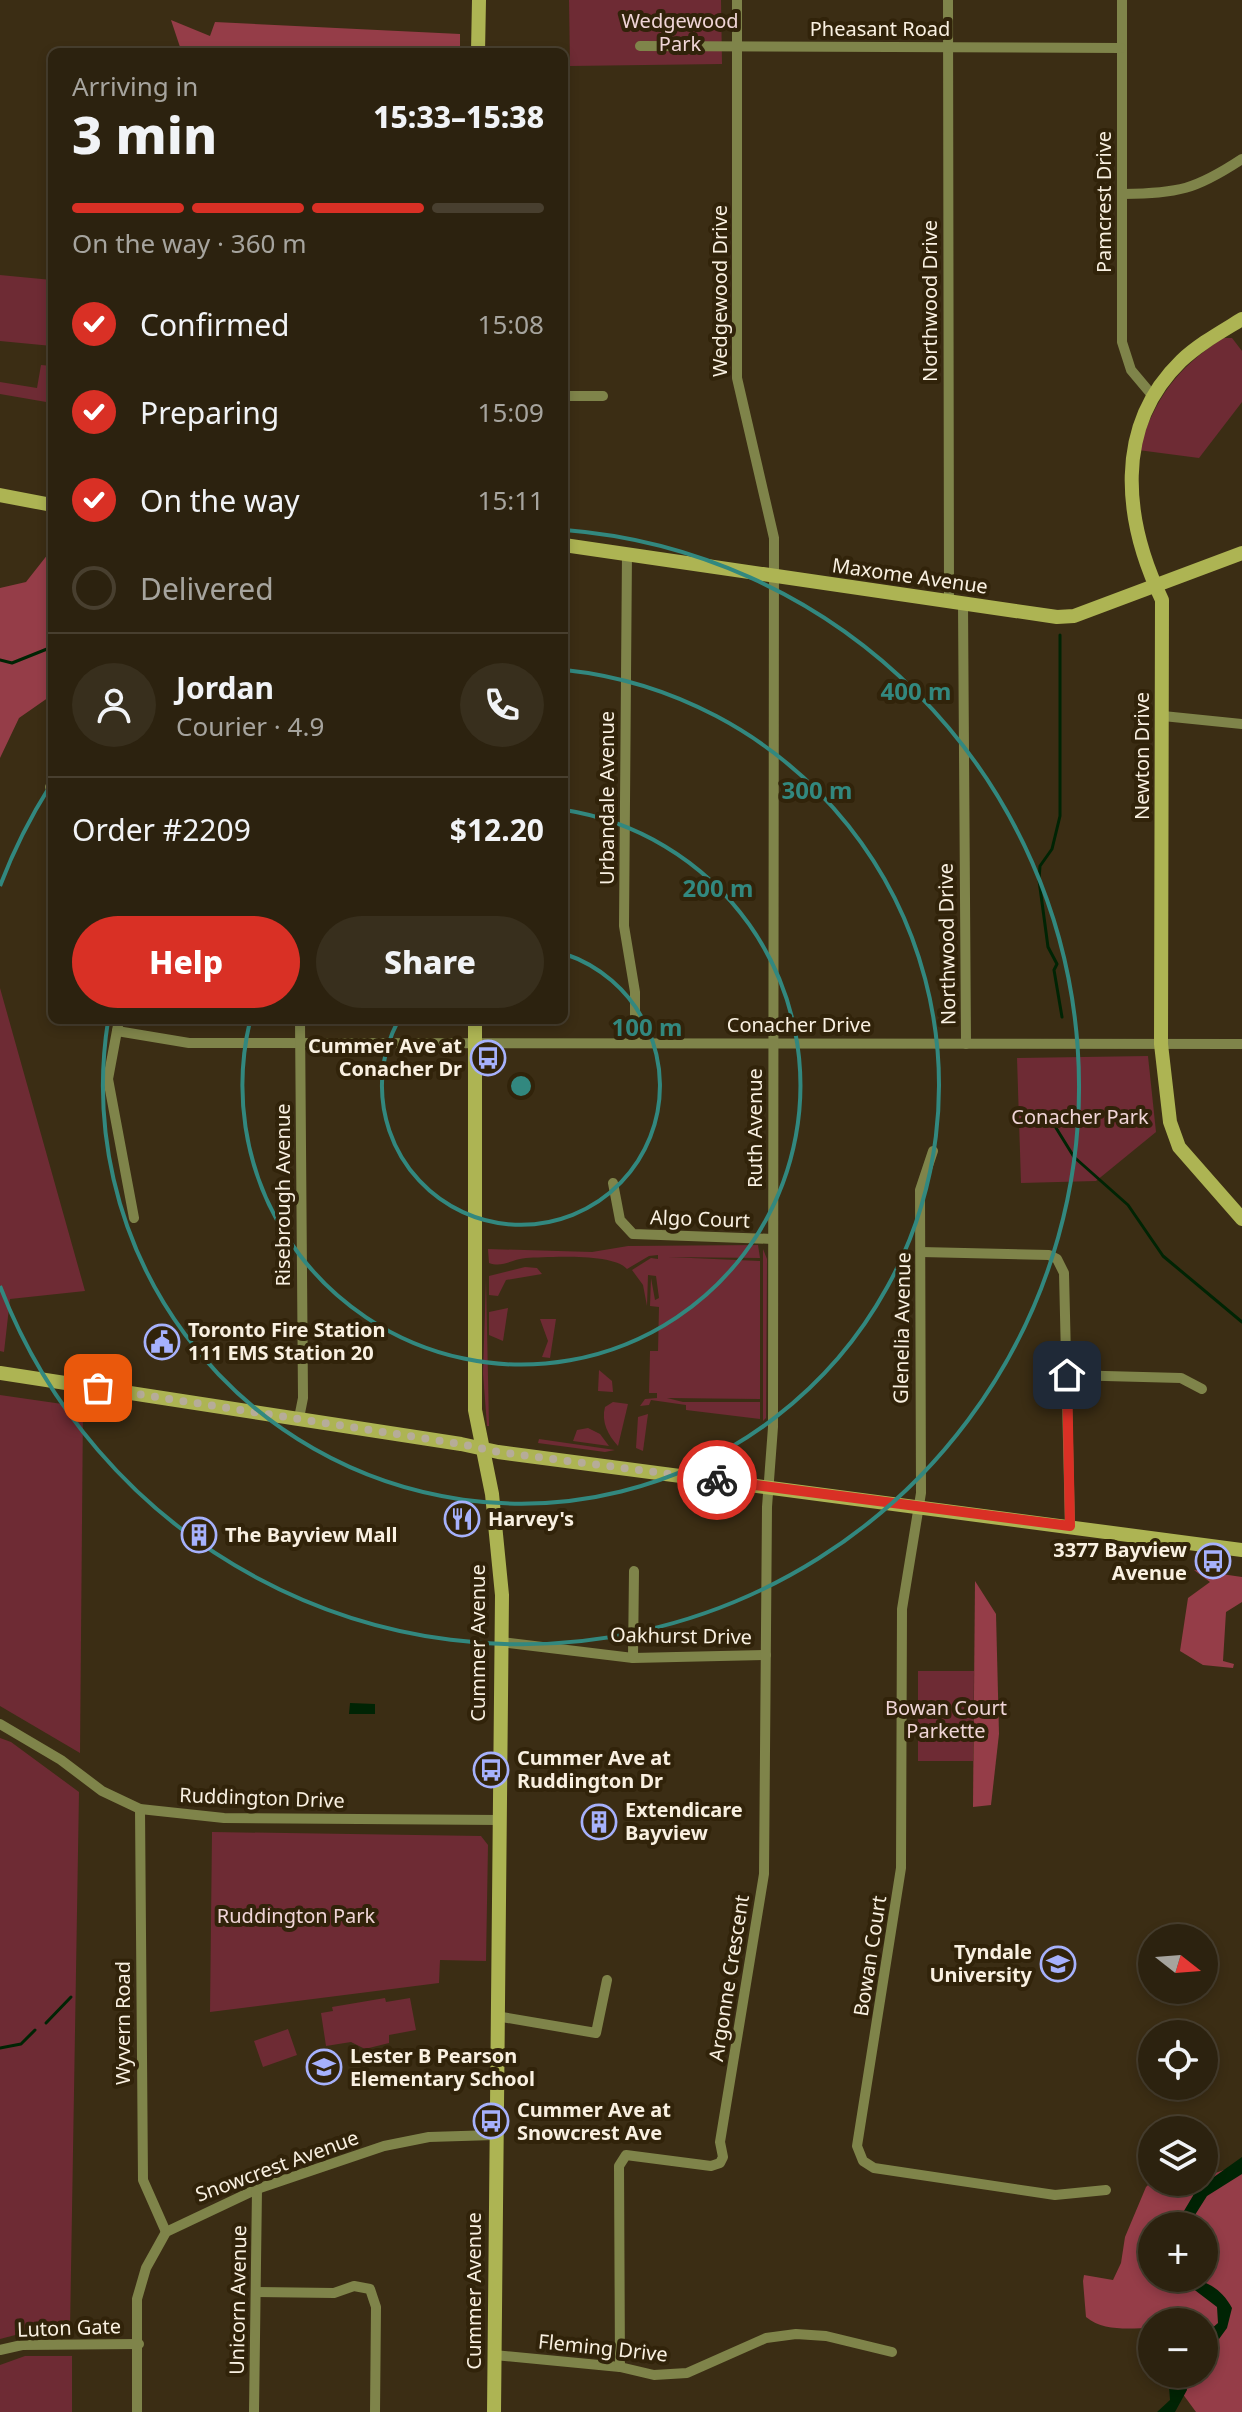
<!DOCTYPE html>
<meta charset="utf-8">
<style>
:root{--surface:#2c220f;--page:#382f1d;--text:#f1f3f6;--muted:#a6a49e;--line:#483f2f;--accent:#d93025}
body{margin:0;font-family:"Noto Sans",sans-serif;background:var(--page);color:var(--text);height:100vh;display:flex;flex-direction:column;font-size:30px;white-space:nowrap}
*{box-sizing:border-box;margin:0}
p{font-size:26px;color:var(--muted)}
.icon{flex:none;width:44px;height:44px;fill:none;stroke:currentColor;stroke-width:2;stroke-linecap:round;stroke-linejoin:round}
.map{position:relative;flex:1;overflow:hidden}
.drawer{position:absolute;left:48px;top:48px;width:520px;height:976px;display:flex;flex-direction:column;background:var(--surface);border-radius:12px;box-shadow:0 4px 12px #0003,0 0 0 2px var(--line)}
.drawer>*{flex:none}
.needle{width:52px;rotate:107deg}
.fabs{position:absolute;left:1138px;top:1924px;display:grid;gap:16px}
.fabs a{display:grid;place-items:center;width:80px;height:80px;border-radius:50%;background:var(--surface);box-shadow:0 4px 12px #0003,0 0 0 2px var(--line);font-size:40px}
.pin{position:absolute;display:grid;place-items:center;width:68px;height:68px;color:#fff;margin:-34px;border-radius:16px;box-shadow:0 4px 12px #0006}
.courier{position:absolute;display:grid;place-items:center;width:80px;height:80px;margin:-40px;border:6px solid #d93025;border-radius:50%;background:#fff;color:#222;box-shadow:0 2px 10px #0007}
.headline em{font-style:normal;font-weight:800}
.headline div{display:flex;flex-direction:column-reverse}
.headline{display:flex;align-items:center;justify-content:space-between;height:136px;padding:0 24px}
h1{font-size:52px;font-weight:800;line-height:60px}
.bar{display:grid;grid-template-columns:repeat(4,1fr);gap:12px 8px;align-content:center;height:96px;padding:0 24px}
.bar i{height:10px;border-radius:6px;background:var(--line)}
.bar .current{background:var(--accent)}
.bar p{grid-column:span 4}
.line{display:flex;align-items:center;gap:20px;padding:0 24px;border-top:2px solid var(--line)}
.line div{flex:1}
.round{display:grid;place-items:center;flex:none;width:84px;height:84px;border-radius:42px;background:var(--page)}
ol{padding:0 24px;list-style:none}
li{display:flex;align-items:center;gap:24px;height:88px}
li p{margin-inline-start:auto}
li .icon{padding:8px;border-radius:50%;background:var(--accent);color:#fff;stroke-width:4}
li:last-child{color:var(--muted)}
li i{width:44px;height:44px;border:4px solid var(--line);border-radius:50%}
.button{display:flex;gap:16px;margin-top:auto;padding:16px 24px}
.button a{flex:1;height:92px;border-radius:48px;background:var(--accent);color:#fff;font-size:32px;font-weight:800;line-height:92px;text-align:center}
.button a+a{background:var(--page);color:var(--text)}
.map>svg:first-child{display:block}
.green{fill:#6e2b34}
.forest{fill:#953d48;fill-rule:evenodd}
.water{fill:#002404}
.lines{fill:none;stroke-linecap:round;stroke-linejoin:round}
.stream{stroke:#002404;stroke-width:3}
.street{stroke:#7f844a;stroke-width:10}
.secondary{stroke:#adb453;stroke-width:14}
.done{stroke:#b6ac99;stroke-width:8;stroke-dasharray:0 14.4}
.route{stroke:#d93025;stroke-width:10}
.ring{fill:none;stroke:#32887f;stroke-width:4}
.labels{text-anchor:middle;stroke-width:8;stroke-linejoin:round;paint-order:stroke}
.park-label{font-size:20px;fill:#f0d5d7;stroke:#31230a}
.street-label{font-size:20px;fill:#f9f0e1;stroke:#31230a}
.poi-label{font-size:20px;font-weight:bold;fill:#f9f0e1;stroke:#31230a;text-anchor:start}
.centre{fill:#32887f;stroke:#31230a;stroke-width:4}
.ring-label{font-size:24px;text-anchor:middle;font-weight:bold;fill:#32887f;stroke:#31230a;stroke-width:8;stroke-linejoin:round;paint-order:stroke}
</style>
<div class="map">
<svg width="1242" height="2412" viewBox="0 0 1242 2412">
<rect width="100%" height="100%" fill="#3b2d14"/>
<g class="green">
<path d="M569,0H721L722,64L570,66Z"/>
<path d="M0,275L52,280V346L0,341Z"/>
<path d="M1223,338H1232L1242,351V402L1199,458L1138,450C1157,396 1175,370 1223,338Z"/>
<path d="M41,365L52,366V403L0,394V382L37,388Z"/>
<path d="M0,988L85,1291L10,1299L4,1352L0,1351Z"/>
<path d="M1148,1056L1156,1132L1096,1181L1021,1183L1017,1058Z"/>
<path d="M758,1245L760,1258L668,1257L760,1261V1399L667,1398L683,1402H760V1419L686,1410V1405L651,1400L649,1405L640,1406L645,1399L657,1398V1393H649L650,1351H658L659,1307L650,1306L651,1278L655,1300L659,1298L656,1276L648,1275L647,1306L643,1285L632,1270L651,1258L658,1259V1255L649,1256L627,1269C613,1253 549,1257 526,1258C512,1259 503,1268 489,1263L488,1249L592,1252L628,1246Z"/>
<path d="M763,1249L767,1259L766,1418L763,1421Z"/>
<path d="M525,1267L537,1268L542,1274L506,1280L498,1296L489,1295V1276Z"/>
<path d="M486,1279L489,1426H487L483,1373Z"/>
<path d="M508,1308L503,1341L489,1335V1312Z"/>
<path d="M540,1319H556L550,1358L542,1357L548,1341Z"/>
<path d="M599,1370L612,1381L613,1392L598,1391Z"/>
<path d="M0,1395L83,1407L80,1753L0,1706Z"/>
<path d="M613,1402L628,1404L618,1446C608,1435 601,1422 605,1407Z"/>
<path d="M648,1414L643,1451L636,1448L638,1417Z"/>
<path d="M588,1428L600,1434L609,1446L573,1441L577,1430Z"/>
<path d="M539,1439L615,1450L605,1452L538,1443Z"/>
<path d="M918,1671H974L973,1761H918Z"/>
<path d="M0,1738L11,1742L79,1792L70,2331L27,2332L0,2339Z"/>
<path d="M212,1832L481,1836L488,1845L486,1961L440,1960L439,1983L210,2012Z"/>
<path d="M385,1998L386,2002L410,1998L416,2030L389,2035V2043L365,2049L351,2042L326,2046L321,2013L333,2011L332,2007Z"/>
<path d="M288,2029L297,2055L263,2067L254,2041Z"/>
<path d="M25,2356H72V2412H0V2365Z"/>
</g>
<g class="forest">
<path d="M171,20L210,36L215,22L460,34V52H207L180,47Z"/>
<path d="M52,549V695L19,718L0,758V588L26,582Z"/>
<path d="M1194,1570L1242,1577V1602L1226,1612L1223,1661L1234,1664L1233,1668L1203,1665L1180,1651L1188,1598L1210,1582Z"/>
<path d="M975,1581L996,1614L999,1734L991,1805L973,1807Z"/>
<path d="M1224,2170L1242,2174V2412H1196L1174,2382V2374H1204V2322H1152V2328C1130,2328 1104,2332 1086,2317L1083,2281L1084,2275L1113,2280L1121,2263L1125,2237L1146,2187L1152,2181L1204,2182V2177ZM1152,2226H1204V2278H1152Z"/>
</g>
<g class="water">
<path d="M350,1703L375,1704V1714H349Z"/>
<path d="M1242,2157V2174L1207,2196L1188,2226H1175L1197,2189Z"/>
<path d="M1179,2278C1202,2278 1220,2286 1232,2308L1227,2328L1211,2350L1204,2348V2335L1218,2323L1217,2307Z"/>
<path d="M1168,2374H1184L1187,2390L1175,2412H1157L1170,2400Z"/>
</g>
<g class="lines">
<g class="stream">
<path d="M1060,635V816L1052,849L1040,866L1039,880L1048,947L1057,964L1054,970L1062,1017"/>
<path d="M0,660L12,663L52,647"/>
<path d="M1053,1123L1074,1157L1128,1205L1163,1256L1242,1322"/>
<path d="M46,2023L71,1997"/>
<path d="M0,2048L21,2044L35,2030"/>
</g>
<g class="street">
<path d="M948,0L949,602"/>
<path d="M1122,0V342L1131,370L1152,395"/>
<path d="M640,46L1121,48"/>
<path d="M1123,194C1179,193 1195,190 1242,159"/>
<path d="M564,396H603"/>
<path d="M627,553L624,926L635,992V1043"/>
<path d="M963,604L966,1044"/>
<path d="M1163,716L1242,724"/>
<path d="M50,787H52"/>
<path d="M119,1020L108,1079L134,1218"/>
<path d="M117,1031L189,1043L1242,1044"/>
<path d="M933,1151L920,1190L921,1493L902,1609L901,1868L857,2146L863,2161L874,2168L1055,2195L1106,2190"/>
<path d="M613,1183L620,1220L633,1234L773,1239"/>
<path d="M921,1252L1049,1255L1057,1259L1064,1273L1070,1526"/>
<path d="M1067,1375L1181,1378L1202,1389"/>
<path d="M299,1418L303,1398L300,1020"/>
<path d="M501,1642L633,1658L766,1655"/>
<path d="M633,1658L634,1571"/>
<path d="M0,1724L61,1760L102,1791L140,1809L224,1818L500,1820"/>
<path d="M140,1809L143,2180L166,2232"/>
<path d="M496,2016L596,2033L607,1980"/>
<path d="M257,2292L334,2293L354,2286L370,2289L376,2307L375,2412"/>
<path d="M0,2350L22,2345L139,2344"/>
<path d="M494,2355L620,2367L654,2375L687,2373L766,2338L796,2334L826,2336L892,2352"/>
<path d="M620,2367L619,2166L626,2155L711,2166L720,2163L723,2157L720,2142L764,1874L767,1507L773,1427L774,538L737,378V0"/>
<path d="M137,2412V2299L146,2268L166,2232L257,2189L384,2146L429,2137L494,2135"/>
<path d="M254,2412L257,2189"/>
</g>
<g class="secondary">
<path d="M478,52L479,0"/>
<path d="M1242,319C1221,332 1199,344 1181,361C1113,427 1124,521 1162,600L1161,1044L1170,1122L1179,1147L1242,1219"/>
<path d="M0,495L52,505"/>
<path d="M564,545L1057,617L1074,616L1242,553"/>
<path d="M475,1020V1410L492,1494L502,1595L494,2412"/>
<path d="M0,1373L461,1444L498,1452L1242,1550"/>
</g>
</g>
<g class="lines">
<path class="done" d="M98,1388L461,1444L498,1452L717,1480"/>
<path class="route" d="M717,1480L1070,1526L1067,1375"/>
</g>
<g class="ring">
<path d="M565 954A139 139 0 1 1 398 1021"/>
<path d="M565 810A279 279 0 1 1 250 1021"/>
<path d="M565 670A418 418 0 1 1 108 1021"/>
<path d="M0 886A558 558 0 0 1 50 786M565 530A558 558 0 1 1 0 1286"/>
</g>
<defs>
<g id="bus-ring" transform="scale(1.8)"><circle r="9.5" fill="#31230a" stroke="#a6b1fc" stroke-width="1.5"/><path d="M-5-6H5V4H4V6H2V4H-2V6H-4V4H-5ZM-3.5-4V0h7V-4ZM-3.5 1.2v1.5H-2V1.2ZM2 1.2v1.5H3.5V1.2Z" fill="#a6b1fc"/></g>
<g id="civic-ring" transform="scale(1.8)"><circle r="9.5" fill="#31230a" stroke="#a6b1fc" stroke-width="1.5"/><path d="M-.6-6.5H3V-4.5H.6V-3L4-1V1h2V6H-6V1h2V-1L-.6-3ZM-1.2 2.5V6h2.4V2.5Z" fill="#a6b1fc"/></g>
<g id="restaurant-ring" transform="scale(1.8)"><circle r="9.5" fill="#31230a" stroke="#a6b1fc" stroke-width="1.5"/><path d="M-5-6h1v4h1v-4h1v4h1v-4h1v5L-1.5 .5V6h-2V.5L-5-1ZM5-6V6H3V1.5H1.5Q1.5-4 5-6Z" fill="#a6b1fc"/></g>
<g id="building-ring" transform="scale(1.8)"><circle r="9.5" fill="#31230a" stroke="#a6b1fc" stroke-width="1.5"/><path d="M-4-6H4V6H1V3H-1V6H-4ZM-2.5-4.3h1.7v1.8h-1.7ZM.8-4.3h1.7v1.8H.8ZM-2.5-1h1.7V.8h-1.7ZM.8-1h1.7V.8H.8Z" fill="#a6b1fc"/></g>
<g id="university-ring" transform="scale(1.8)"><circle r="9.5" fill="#31230a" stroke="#a6b1fc" stroke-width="1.5"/><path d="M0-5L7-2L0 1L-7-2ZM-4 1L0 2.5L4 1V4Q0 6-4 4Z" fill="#a6b1fc"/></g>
<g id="school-ring" transform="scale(1.8)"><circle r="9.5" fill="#31230a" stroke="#a6b1fc" stroke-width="1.5"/><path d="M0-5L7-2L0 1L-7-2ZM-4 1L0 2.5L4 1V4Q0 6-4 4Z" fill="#a6b1fc"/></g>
</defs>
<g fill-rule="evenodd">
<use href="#bus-ring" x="488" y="1058"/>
<use href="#civic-ring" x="162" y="1342"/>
<use href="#restaurant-ring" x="462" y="1519"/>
<use href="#building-ring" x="199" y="1535"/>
<use href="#bus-ring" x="1213" y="1561"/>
<use href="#bus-ring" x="491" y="1770"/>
<use href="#building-ring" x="599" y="1822"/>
<use href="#university-ring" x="1058" y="1964"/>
<use href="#school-ring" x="324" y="2067"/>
<use href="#bus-ring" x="491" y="2121"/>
</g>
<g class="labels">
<g class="park-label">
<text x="680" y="28">Wedgewood<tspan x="680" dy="23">Park</tspan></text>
<text x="1080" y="1124">Conacher Park</text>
<text x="946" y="1715">Bowan Court<tspan x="946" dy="23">Parkette</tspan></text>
<text x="296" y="1923">Ruddington Park</text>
</g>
<g class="street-label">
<text x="880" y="36">Pheasant Road</text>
<text transform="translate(1104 202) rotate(-90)" y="7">Pamcrest Drive</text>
<text transform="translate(720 291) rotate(-90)" y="7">Wedgewood Drive</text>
<text transform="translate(930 301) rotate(-90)" y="7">Northwood Drive</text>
<text transform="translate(910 576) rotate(8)" y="7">Maxome Avenue</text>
<text transform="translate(1142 756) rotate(-90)" y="7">Newton Drive</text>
<text transform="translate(607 798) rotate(-90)" y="7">Urbandale Avenue</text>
<text transform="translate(947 944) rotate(-91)" y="7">Northwood Drive</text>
<text x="799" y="1032">Conacher Drive</text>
<text transform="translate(755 1128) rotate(-90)" y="7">Ruth Avenue</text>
<text transform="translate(283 1195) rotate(-90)" y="7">Risebrough Avenue</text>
<text transform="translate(700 1219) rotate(2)" y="7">Algo Court</text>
<text transform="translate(902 1328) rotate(-89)" y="7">Glenelia Avenue</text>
<text transform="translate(681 1636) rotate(1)" y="7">Oakhurst Drive</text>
<text transform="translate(478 1643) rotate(-90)" y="7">Cummer Avenue</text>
<text transform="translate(262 1798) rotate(2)" y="7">Ruddington Drive</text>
<text transform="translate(870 1956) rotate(-81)" y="7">Bowan Court</text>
<text transform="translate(729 1978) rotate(-81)" y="7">Argonne Crescent</text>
<text transform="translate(123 2023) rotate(-90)" y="7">Wyvern Road</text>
<text transform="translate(277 2166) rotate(-20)" y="7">Snowcrest Avenue</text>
<text transform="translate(474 2291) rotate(-90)" y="7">Cummer Avenue</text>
<text transform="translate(238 2300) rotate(-89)" y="7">Unicorn Avenue</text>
<text transform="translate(69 2328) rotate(-2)" y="7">Luton Gate</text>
<text transform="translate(603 2348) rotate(6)" y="7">Fleming Drive</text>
</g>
<g class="poi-label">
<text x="462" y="1053" text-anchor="end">Cummer Ave at<tspan x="462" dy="23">Conacher Dr</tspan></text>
<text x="188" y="1337">Toronto Fire Station<tspan x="188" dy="23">111 EMS Station 20</tspan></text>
<text x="488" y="1526">Harvey's</text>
<text x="225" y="1542">The Bayview Mall</text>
<text x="1187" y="1557" text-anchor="end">3377 Bayview<tspan x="1187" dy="23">Avenue</tspan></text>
<text x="517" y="1765">Cummer Ave at<tspan x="517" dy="23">Ruddington Dr</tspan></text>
<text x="625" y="1817">Extendicare<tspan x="625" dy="23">Bayview</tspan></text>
<text x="1032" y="1959" text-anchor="end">Tyndale<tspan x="1032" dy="23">University</tspan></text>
<text x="350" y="2063">Lester B Pearson<tspan x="350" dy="23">Elementary School</tspan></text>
<text x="517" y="2117">Cummer Ave at<tspan x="517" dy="23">Snowcrest Ave</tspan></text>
</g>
</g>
<circle cx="521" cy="1086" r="12" class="centre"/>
<g class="ring-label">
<text x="916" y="700">400 m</text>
<text x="817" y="799">300 m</text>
<text x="718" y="897">200 m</text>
<text x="647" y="1036">100 m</text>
</g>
</svg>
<div class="fabs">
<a><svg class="needle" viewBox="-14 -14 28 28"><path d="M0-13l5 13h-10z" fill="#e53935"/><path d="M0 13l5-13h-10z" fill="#a6a49e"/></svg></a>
<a><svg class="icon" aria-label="locate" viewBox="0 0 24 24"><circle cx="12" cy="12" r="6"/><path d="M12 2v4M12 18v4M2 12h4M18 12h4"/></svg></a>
<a><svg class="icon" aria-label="layers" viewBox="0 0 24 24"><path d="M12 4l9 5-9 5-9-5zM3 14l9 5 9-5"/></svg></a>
<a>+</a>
<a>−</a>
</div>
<div class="pin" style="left:98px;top:1388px;background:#ea580c"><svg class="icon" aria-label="bag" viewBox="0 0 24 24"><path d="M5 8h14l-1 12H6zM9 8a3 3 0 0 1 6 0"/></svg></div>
<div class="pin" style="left:1067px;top:1375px;background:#1f2937"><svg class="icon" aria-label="home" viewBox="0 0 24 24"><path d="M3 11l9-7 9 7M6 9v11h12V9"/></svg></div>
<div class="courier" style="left:717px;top:1480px"><svg class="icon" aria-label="bike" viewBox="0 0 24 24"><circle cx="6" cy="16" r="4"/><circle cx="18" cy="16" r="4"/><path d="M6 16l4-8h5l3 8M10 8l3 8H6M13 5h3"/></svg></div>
<section class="drawer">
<div class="headline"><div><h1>3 min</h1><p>Arriving in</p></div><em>15:33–15:38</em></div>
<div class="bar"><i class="current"></i><i class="current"></i><i class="current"></i><i></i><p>On the way · 360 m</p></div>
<ol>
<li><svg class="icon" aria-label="check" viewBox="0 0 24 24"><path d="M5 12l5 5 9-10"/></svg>Confirmed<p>15:08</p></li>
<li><svg class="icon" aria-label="check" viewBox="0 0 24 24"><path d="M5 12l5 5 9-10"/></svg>Preparing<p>15:09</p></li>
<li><svg class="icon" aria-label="check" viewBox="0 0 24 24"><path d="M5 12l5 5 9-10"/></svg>On the way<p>15:11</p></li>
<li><i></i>Delivered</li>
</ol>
<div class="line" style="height:144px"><a class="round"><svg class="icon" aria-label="person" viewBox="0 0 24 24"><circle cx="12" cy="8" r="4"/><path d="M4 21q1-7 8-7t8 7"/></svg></a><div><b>Jordan</b><p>Courier · 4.9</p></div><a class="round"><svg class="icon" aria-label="phone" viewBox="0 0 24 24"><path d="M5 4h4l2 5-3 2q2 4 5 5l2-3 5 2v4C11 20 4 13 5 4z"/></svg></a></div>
<div class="line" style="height:104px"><div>Order #2209</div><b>$12.20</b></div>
<div class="button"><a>Help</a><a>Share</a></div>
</section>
</div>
